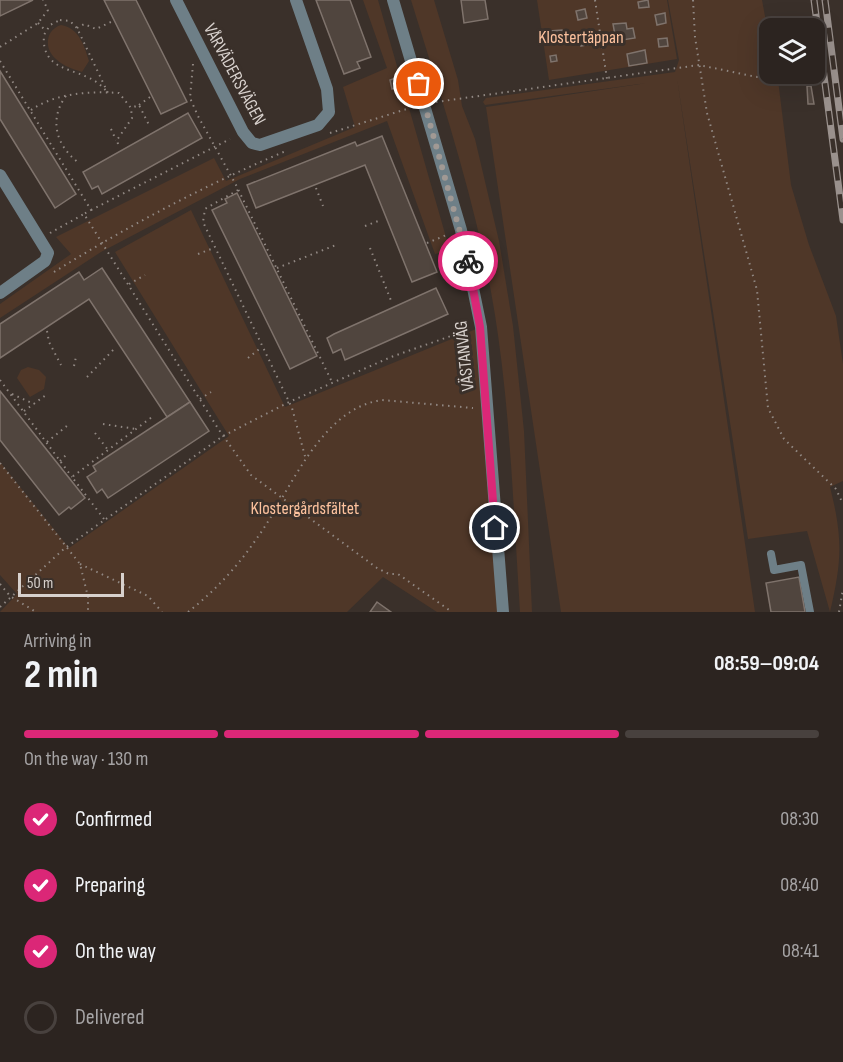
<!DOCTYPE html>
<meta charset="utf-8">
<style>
:root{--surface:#2c2420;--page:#342c29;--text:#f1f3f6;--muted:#a6a4a5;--line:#48413e;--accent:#db2777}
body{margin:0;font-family:"Sofia Sans Condensed",sans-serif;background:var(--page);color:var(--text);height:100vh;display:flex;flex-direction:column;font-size:22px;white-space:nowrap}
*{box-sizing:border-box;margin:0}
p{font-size:20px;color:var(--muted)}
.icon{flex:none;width:33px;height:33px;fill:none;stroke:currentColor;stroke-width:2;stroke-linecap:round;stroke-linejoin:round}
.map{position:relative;height:612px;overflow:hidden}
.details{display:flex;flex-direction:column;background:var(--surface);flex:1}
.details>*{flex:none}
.fabs{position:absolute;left:759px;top:18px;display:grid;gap:12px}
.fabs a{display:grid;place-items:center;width:66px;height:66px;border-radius:12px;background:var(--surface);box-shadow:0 6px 24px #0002,0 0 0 2px var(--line);font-size:30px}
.scale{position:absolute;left:18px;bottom:15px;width:106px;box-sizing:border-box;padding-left:6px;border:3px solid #d8d1cd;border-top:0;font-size:16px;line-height:21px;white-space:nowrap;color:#d8d1cd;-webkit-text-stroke:4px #3a302a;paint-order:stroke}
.pin{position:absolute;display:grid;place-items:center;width:51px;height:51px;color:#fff;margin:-26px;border:3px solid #fff;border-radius:50%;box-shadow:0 2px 6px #0007}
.courier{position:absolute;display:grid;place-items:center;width:60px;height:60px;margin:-30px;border:4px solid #db2777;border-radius:50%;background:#fff;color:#222;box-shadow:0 2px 8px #0007}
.headline em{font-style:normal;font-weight:700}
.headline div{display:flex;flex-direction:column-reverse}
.headline{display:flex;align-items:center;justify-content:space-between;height:102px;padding:0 24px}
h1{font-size:39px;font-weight:700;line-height:45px}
.bar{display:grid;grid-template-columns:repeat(4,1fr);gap:9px 6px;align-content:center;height:72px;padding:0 24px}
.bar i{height:8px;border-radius:4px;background:var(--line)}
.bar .current{background:var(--accent)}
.bar p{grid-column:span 4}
ol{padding:0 24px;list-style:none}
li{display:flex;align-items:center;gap:18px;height:66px}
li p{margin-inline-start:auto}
li .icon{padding:6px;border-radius:50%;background:var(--accent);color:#fff;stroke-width:4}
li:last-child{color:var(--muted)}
li i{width:33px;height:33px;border:3px solid var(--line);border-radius:50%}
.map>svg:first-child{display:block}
.green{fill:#4f3728}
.building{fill:#50453e;stroke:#7f736c;stroke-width:1.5}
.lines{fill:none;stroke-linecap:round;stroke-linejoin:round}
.path{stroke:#918883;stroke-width:2;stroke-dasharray:1.5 4.5;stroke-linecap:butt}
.service{stroke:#6e7f87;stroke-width:8}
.minor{stroke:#6e7f87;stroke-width:12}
.tertiary{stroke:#6e7f87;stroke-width:12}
.rail-casing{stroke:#9a918d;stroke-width:7}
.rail{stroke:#3a302a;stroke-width:4.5;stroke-dasharray:14;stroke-linecap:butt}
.done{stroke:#a19994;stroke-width:6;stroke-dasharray:0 10.8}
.route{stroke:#db2777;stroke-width:8}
.labels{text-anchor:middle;stroke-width:6;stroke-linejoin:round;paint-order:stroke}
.park-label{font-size:18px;fill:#fdc29e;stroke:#3a302a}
.street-label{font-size:18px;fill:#d8d1cd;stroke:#3a302a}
</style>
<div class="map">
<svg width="843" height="612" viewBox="0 0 843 612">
<rect width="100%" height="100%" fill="#3a302a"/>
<g class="green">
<path d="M363,0H378L450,251L435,254L387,121L240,179L101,252L0,318V304L71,254L56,237L214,158L226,181L355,127L343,87L387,68Z"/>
<path d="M411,0H434L458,80L462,106L475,139L499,241L513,326L524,431L532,612H520C514,520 511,426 498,335C482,220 445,110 411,0Z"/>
<path d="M537,0H667L677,59L549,80Z"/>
<path d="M668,0H762L769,38L770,74H777L778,80L791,185L809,245L836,316L843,364V481L830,487C843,539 842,560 830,612L807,531L748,539L677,78L755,612H561L486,107L647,83L485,105L483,102L486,98L675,72L679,60Z"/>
<path d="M61,25C79,28 84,45 89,61L82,72C73,69 63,66 56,59C44,49 45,30 61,25Z"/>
<path d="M191,210L285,407L481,327L500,612H437L383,577L347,612H0L17,594L0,575V462L69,548L229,436L115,252Z"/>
<path d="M28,367L39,370L46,377L44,389L30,397L17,378L21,370Z"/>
</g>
<g class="building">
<path d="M0,0H33L0,16Z"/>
<path d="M104,0H136L187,102L161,114Z"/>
<path d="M316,0H350L371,57L357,62L360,68L344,74Z"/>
<path d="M461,0H485L488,19L464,23Z"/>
<path d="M648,0L649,7L639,8L638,2Z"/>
<path d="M585,9L587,18L578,20L576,11Z"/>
<path d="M665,13L666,23L657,25L655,15Z"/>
<path d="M626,23L627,29L633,28L635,38L616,41L613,24Z"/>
<path d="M562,30L563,37L551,39L550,31Z"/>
<path d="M590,35L591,44L581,46L580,36Z"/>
<path d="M667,38L668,46L659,47L658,39Z"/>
<path d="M645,50L647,63L629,66L627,54Z"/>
<path d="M556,55L557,61L551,62L550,56Z"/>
<path d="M0,71L76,194L55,208L0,119Z"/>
<path d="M399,77L402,85L392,89L390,80Z"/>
<path d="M807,86H811L814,104H808Z"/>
<path d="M188,113L202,138L102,194L98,186L92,189L83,172Z"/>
<path d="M382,136L437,272L412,282L365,165L256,208L247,185L355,142L357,146Z"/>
<path d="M237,193L317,356L290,369L212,210L227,203L225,199Z"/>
<path d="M102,268L190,402L167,417L89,299L0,358V324L79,272L84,280Z"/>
<path d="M436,288L448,314L345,360L341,349L333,353L327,338L334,334Z"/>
<path d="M0,391L85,498L71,509L69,507L59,515L0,440Z"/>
<path d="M190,402L209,431L108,498L102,489L97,493L87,477L96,471L93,466Z"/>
<path d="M799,577L805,612H771L766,583Z"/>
<path d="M377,602L391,612H370Z"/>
</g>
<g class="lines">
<g class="path">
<path d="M595,0L607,79"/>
<path d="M693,0L695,37L707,113L757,290L768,408L784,439L836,489L843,504"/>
<path d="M60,20L70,21L77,28L108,93C104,88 99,83 93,80C73,68 41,70 44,35L50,25Z"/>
<path d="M38,23L46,31"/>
<path d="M77,28L84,24L96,29L113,21"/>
<path d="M0,47L38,23L48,10L43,0"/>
<path d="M0,61L91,210L84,214L219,430L251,475L377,568L389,574H398L452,612"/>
<path d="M193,64L190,98L198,116L236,185L332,382"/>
<path d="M66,96C48,120 57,147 79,163"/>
<path d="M436,102L699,65L786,83"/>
<path d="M139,105L150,97"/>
<path d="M31,110C56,93 89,91 119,93L131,108L139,105L149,125"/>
<path d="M111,129L116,140"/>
<path d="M330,133L410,108"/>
<path d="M118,144L117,140L132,118L131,108"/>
<path d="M316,188L323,206"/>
<path d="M238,190L205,209L203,222L292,408L306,460"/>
<path d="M91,210L230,139"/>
<path d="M365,226L381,220"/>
<path d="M50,233L84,214"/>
<path d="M427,243L449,234"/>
<path d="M370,248L392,303"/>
<path d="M198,254L214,248"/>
<path d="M277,268L336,245"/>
<path d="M54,272C128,226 205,185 286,151"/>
<path d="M129,284L145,275"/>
<path d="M47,331L49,342L61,365"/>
<path d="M248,358L262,347"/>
<path d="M74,366L76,357"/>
<path d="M87,377L116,347"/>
<path d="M0,380L72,477"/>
<path d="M12,394L34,404"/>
<path d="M200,399L211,392"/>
<path d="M24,411L46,395"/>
<path d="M103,424L136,429"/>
<path d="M95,433L108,450"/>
<path d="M47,442L68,425"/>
<path d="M60,461L66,455"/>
<path d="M0,463L80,564L88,597V612"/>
<path d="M104,519L72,477L152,417"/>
<path d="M80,564L148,596L162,612"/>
<path d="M0,584L10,596L36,612"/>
<path d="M0,607L65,548L223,436L289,402L391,357L468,330"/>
<path d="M188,612C215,591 238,566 257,538C290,493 319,409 382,400L473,408"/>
<path d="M839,612L843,589"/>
</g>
<path class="service" d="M771,554L774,570L801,565L810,612"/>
<g class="minor">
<path d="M176,0L243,132L252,143L260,145L318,125L329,112L327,89L296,0"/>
<path d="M0,175L48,253L45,261L0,293"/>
</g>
<path class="tertiary" d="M393,0L461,230L481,327L503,612"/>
<g class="rail-casing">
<g id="rail">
<path d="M814,0L843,220"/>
<path d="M825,0L843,139"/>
</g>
</g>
<use href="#rail" class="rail"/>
</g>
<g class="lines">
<path class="done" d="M419,84L468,261"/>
<path class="route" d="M468,261L480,327L495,528"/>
</g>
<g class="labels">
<g class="park-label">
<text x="581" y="43">Klostertäppan</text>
<text x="305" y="514">Klostergårdsfältet</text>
</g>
<g class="street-label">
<text transform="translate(235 74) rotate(62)" y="6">VÅRVÄDERSVÄGEN</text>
<text transform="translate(464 356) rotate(-96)" y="6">VÄSTANVÄG</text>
</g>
</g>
</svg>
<div class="fabs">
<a><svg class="icon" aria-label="layers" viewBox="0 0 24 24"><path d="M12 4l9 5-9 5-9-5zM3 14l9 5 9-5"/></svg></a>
</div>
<div class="scale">50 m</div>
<div class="pin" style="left:419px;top:84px;background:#ea580c"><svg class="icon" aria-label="bag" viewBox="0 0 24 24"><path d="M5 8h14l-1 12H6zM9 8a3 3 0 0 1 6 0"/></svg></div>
<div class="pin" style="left:495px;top:528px;background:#1f2937"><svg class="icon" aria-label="home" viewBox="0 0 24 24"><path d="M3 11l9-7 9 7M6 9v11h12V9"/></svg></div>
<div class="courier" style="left:468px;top:261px"><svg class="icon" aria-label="bike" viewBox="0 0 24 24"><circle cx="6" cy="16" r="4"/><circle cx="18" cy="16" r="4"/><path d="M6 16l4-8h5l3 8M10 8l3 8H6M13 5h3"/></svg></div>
</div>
<section class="details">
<div class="headline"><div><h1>2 min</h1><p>Arriving in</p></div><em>08:59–09:04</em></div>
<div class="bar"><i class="current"></i><i class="current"></i><i class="current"></i><i></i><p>On the way · 130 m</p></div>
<ol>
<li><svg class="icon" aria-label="check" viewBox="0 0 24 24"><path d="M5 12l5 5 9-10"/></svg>Confirmed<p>08:30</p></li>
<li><svg class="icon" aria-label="check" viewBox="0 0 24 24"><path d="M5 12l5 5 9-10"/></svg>Preparing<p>08:40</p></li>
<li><svg class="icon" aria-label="check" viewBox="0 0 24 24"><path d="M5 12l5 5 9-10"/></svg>On the way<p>08:41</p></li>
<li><i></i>Delivered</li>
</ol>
</section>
